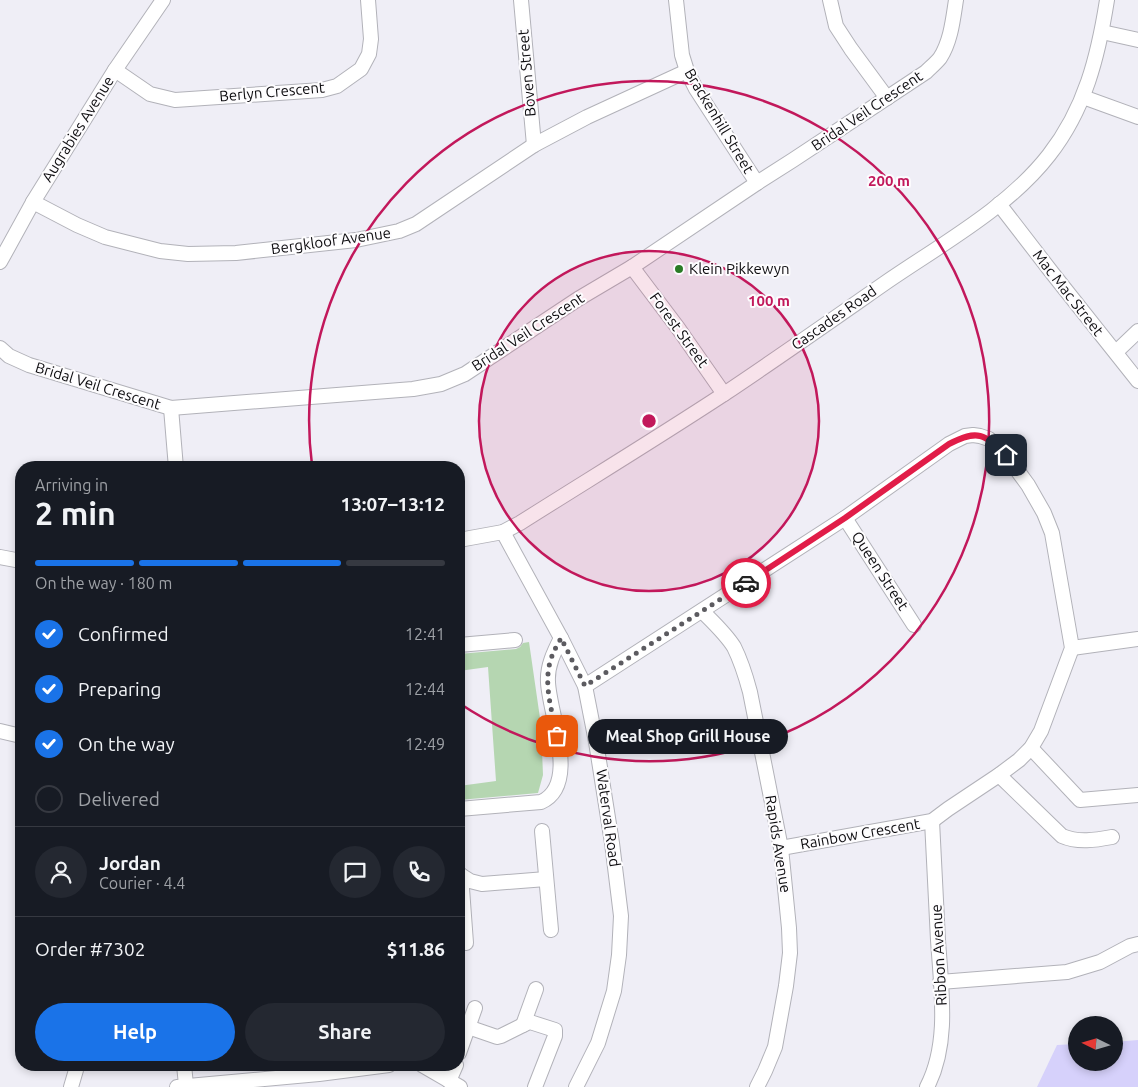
<!DOCTYPE html>
<meta charset="utf-8">
<style>
:root{--surface:#171b24;--page:#242831;--text:#f1f3f6;--muted:#9ea1a6;--line:#363941;--accent:#1a73e8}
body{margin:0;font-family:Ubuntu,sans-serif;background:var(--page);color:var(--text);height:100vh;display:flex;flex-direction:column;font-size:19px;white-space:nowrap}
*{box-sizing:border-box;margin:0}
p{font-size:16px;color:var(--muted)}
.icon{flex:none;width:28px;height:28px;fill:none;stroke:currentColor;stroke-width:2;stroke-linecap:round;stroke-linejoin:round}
.map{position:relative;flex:1;overflow:hidden}
.panel{position:absolute;left:15px;top:461px;width:450px;height:610px;display:flex;flex-direction:column;background:var(--surface);border-radius:20px;box-shadow:0 2px 8px #0003}
.panel>*{flex:none}
.needle{width:32px;rotate:275deg}
.fabs{position:absolute;left:1068px;top:1016px;display:grid;gap:10px}
.fabs a{display:grid;place-items:center;width:55px;height:55px;border-radius:50%;background:var(--surface);box-shadow:0 2px 8px #0003;font-size:25px}
.pin{position:absolute;display:grid;place-items:center;width:42px;height:42px;color:#fff;margin:-21px;border-radius:10px;box-shadow:0 2px 8px #0006}
.courier{position:absolute;display:grid;place-items:center;width:50px;height:50px;margin:-25px;border:4px solid #e11d48;border-radius:50%;background:#fff;color:#222;box-shadow:0 1px 6px #0007}
.bubble{position:absolute;height:35px;border-radius:18px;background:var(--surface);box-shadow:0 2px 8px #0003;font-size:16px;font-weight:600;line-height:35px;text-align:center}
.summary em{font-style:normal;font-weight:600}
.summary div{display:flex;flex-direction:column-reverse}
.summary{display:flex;align-items:center;justify-content:space-between;height:85px;padding:0 20px}
h1{font-size:32px;font-weight:600;line-height:38px}
.bar{display:grid;grid-template-columns:repeat(4,1fr);gap:8px 5px;align-content:center;height:60px;padding:0 20px}
.bar i{height:6px;border-radius:4px;background:var(--line)}
.bar .selected{background:var(--accent)}
.bar p{grid-column:span 4}
.line{display:flex;align-items:center;gap:12px;padding:0 20px;border-top:1px solid var(--line)}
.line div{flex:1}
.round{display:grid;place-items:center;flex:none;width:52px;height:52px;border-radius:26px;background:var(--page)}
ol{padding:0 20px;list-style:none}
li{display:flex;align-items:center;gap:15px;height:55px}
li p{margin-inline-start:auto}
li .icon{padding:5px;border-radius:50%;background:var(--accent);color:#fff;stroke-width:4}
li:last-child{color:var(--muted)}
li i{width:28px;height:28px;border:2px solid var(--line);border-radius:50%}
.action{display:flex;gap:10px;margin-top:auto;padding:10px 20px}
.action a{flex:1;height:58px;border-radius:30px;background:var(--accent);color:#fff;font-size:20px;font-weight:600;line-height:58px;text-align:center}
.action a+a{background:var(--page);color:var(--text)}
.map>svg:first-child{display:block}
.green{fill:#d6d1fb}
.building{fill:#b5d6b1}
.lines{fill:none;stroke-linecap:round;stroke-linejoin:round}
.minor-casing{stroke:#b2b2b9;stroke-width:16}
.minor{stroke:#fff;stroke-width:14}
.done{stroke:#5c5b60;stroke-width:5;stroke-dasharray:0 9}
.route{stroke:#e11d48;stroke-width:6}
.ring{fill:none;stroke:#c2185b;stroke-width:2.5}
.poi-dot{fill:#2a7b26;stroke:#fdfcfe;stroke-width:2}
.labels{text-anchor:middle;stroke-width:4;stroke-linejoin:round;paint-order:stroke}
.street-label{font-size:15px;fill:#0d0c0f;stroke:#fdfcfe}
.poi-label{font-size:15px;fill:#0d0c0f;stroke:#fdfcfe;text-anchor:start}
.centre{fill:#c2185b;stroke:#fdfcfe;stroke-width:2.5}
.ring-label{font-size:15px;text-anchor:middle;font-weight:bold;fill:#c2185b;stroke:#fdfcfe;stroke-width:4;stroke-linejoin:round;paint-order:stroke}
</style>
<div class="map">
<svg width="1138" height="1087" viewBox="0 0 1138 1087">
<rect width="100%" height="100%" fill="#efeef6"/>
<path class="green" d="M1138,1040V1087H1037L1057,1045L1076,1044V1062H1114V1042Z"/>
<path class="building" d="M529,642L541,725L543,775L538,793L459,800V786L496,781L488,667L459,671V654L516,649L520,647L523,643Z"/>
<g class="lines">
<g class="minor-casing">
<g id="minor">
<path d="M521,0L534,145"/>
<path d="M676,0L682,55L687,71L696,89L757,183"/>
<path d="M830,0L836,26L851,49L887,98"/>
<path d="M1102,32L1138,40"/>
<path d="M115,70L150,94L175,100L322,90L337,86L361,69L369,54L371,39L368,0"/>
<path d="M1083,97L1138,117"/>
<path d="M33,202L77,225L105,237L160,251L188,254L236,253L356,240L399,231L416,224L534,145L587,117L687,71"/>
<path d="M999,204L1053,274L1138,381"/>
<path d="M0,262L33,202L115,70L163,0"/>
<path d="M632,267L678,328L724,394"/>
<path d="M0,348L9,356L29,365L171,408L413,389L441,384L465,374L578,299L632,267L757,183L793,160L926,72C930,68 936,63 940,58C951,41 953,19 956,0"/>
<path d="M1116,352L1138,331"/>
<path d="M171,408L176,468"/>
<path d="M845,518L914,625"/>
<path d="M503,532L561,638L585,686L596,742L612,843L621,916L619,955L614,991L598,1043L576,1087"/>
<path d="M459,540L503,532L520,523C588,480 657,438 724,394C778,358 832,320 885,283C940,245 1008,208 1049,155C1085,109 1098,57 1107,0"/>
<path d="M0,557L21,561"/>
<path d="M702,611C713,622 726,634 734,647C741,661 746,677 750,692L781,848L789,928L790,953L786,986L775,1047L765,1071L757,1087"/>
<path d="M459,645L515,640"/>
<path d="M1072,648L1138,639"/>
<path d="M585,686L845,518L949,444L965,436L973,435L980,436L989,439L1006,455L1028,485L1044,513L1052,533L1072,648L1041,731L1031,748L1019,760L999,775L948,809L932,821L781,848"/>
<path d="M0,731L21,736"/>
<path d="M1031,748L1080,800L1138,795"/>
<path d="M999,775L1062,836C1078,843 1096,840 1112,837"/>
<path d="M459,809L541,802C580,785 549,713 548,682C547,666 554,652 561,638"/>
<path d="M542,831L551,930"/>
<path d="M459,874L470,881L482,884L546,879"/>
<path d="M461,875L466,943"/>
<path d="M940,982L1067,972L1100,962L1130,946L1138,944"/>
<path d="M523,1025L536,989"/>
<path d="M468,1027L497,1037L501,1036L527,1023L530,1022L555,1030V1036L535,1087"/>
<path d="M459,1053L475,1008"/>
<path d="M184,1065L186,1085"/>
<path d="M422,1065L460,1087"/>
<path d="M449,1081L456,1065"/>
<path d="M71,1087L76,1070V1065"/>
<path d="M177,1087L319,1074L389,1065"/>
<path d="M927,1087C950,1043 941,988 938,940C936,900 934,861 932,821"/>
</g>
</g>
<use href="#minor" class="minor"/>
</g>
<g class="lines">
<path class="done" d="M557,736C552,710 542,682 552,656C554,650 558,644 561,638L585,686L746,583"/>
<path class="route" d="M746,583L845,518L949,444C978,429 984,434 1006,455"/>
</g>
<circle cx="649" cy="421" r="170" fill="#c2185b" fill-opacity=".12"/>
<g class="ring">
<circle cx="649" cy="421" r="170"/>
<path d="M312 465A340 340 0 1 1 459 703"/>
</g>
<circle class="poi-dot" cx="679" cy="269" r="5"/>
<g class="labels">
<g class="street-label">
<text transform="translate(527 73) rotate(-95)" y="5">Boven Street</text>
<text transform="translate(272 92) rotate(-5)" y="5">Berlyn Crescent</text>
<text transform="translate(867 111) rotate(-34)" y="5">Bridal Veil Crescent</text>
<text transform="translate(719 121) rotate(59)" y="5">Brackenhill Street</text>
<text transform="translate(78 129) rotate(-58)" y="5">Augrabies Avenue</text>
<text transform="translate(331 241) rotate(-8)" y="5">Bergkloof Avenue</text>
<text transform="translate(1068 293) rotate(52)" y="5">Mac Mac Street</text>
<text transform="translate(834 318) rotate(-35)" y="5">Cascades Road</text>
<text transform="translate(679 330) rotate(54)" y="5">Forest Street</text>
<text transform="translate(528 332) rotate(-33)" y="5">Bridal Veil Crescent</text>
<text transform="translate(98 386) rotate(17)" y="5">Bridal Veil Crescent</text>
<text transform="translate(880 571) rotate(57)" y="5">Queen Street</text>
<text transform="translate(608 818) rotate(82)" y="5">Waterval Road</text>
<text transform="translate(860 834) rotate(-10)" y="5">Rainbow Crescent</text>
<text transform="translate(778 844) rotate(81)" y="5">Rapids Avenue</text>
<text transform="translate(939 955) rotate(-93)" y="5">Ribbon Avenue</text>
</g>
<g class="poi-label">
<text x="689" y="274">Klein Pikkewyn</text>
</g>
</g>
<circle cx="649" cy="421" r="8" class="centre"/>
<g class="ring-label">
<text x="889" y="186">200 m</text>
<text x="769" y="306">100 m</text>
</g>
</svg>
<div class="fabs">
<a><svg class="needle" viewBox="-14 -14 28 28"><path d="M0-13l5 13h-10z" fill="#e53935"/><path d="M0 13l5-13h-10z" fill="#9ea1a6"/></svg></a>
</div>
<div class="pin" style="left:557px;top:736px;background:#ea580c"><svg class="icon" aria-label="bag" viewBox="0 0 24 24"><path d="M5 8h14l-1 12H6zM9 8a3 3 0 0 1 6 0"/></svg></div>
<div class="pin" style="left:1006px;top:455px;background:#1f2937"><svg class="icon" aria-label="home" viewBox="0 0 24 24"><path d="M3 11l9-7 9 7M6 9v11h12V9"/></svg></div>
<div class="courier" style="left:746px;top:583px"><svg class="icon" aria-label="car" viewBox="0 0 24 24"><path d="M5 17H2v-5l4-1 3-4h7l3 4 3 1v5h-3M9 17h6M6 11h13"/><circle cx="7" cy="17" r="2"/><circle cx="17" cy="17" r="2"/></svg></div>
<div class="bubble" style="left:588px;top:719px;width:200px">Meal Shop Grill House</div>
<section class="panel">
<div class="summary"><div><h1>2 min</h1><p>Arriving in</p></div><em>13:07–13:12</em></div>
<div class="bar"><i class="selected"></i><i class="selected"></i><i class="selected"></i><i></i><p>On the way · 180 m</p></div>
<ol>
<li><svg class="icon" aria-label="check" viewBox="0 0 24 24"><path d="M5 12l5 5 9-10"/></svg>Confirmed<p>12:41</p></li>
<li><svg class="icon" aria-label="check" viewBox="0 0 24 24"><path d="M5 12l5 5 9-10"/></svg>Preparing<p>12:44</p></li>
<li><svg class="icon" aria-label="check" viewBox="0 0 24 24"><path d="M5 12l5 5 9-10"/></svg>On the way<p>12:49</p></li>
<li><i></i>Delivered</li>
</ol>
<div class="line" style="height:90px"><a class="round"><svg class="icon" aria-label="person" viewBox="0 0 24 24"><circle cx="12" cy="8" r="4"/><path d="M4 21q1-7 8-7t8 7"/></svg></a><div><b>Jordan</b><p>Courier · 4.4</p></div><a class="round"><svg class="icon" aria-label="chat" viewBox="0 0 24 24"><path d="M4 5h16v11H9l-5 4z"/></svg></a><a class="round"><svg class="icon" aria-label="phone" viewBox="0 0 24 24"><path d="M5 4h4l2 5-3 2q2 4 5 5l2-3 5 2v4C11 20 4 13 5 4z"/></svg></a></div>
<div class="line" style="height:65px"><div>Order #7302</div><b>$11.86</b></div>
<div class="action"><a>Help</a><a>Share</a></div>
</section>
</div>
